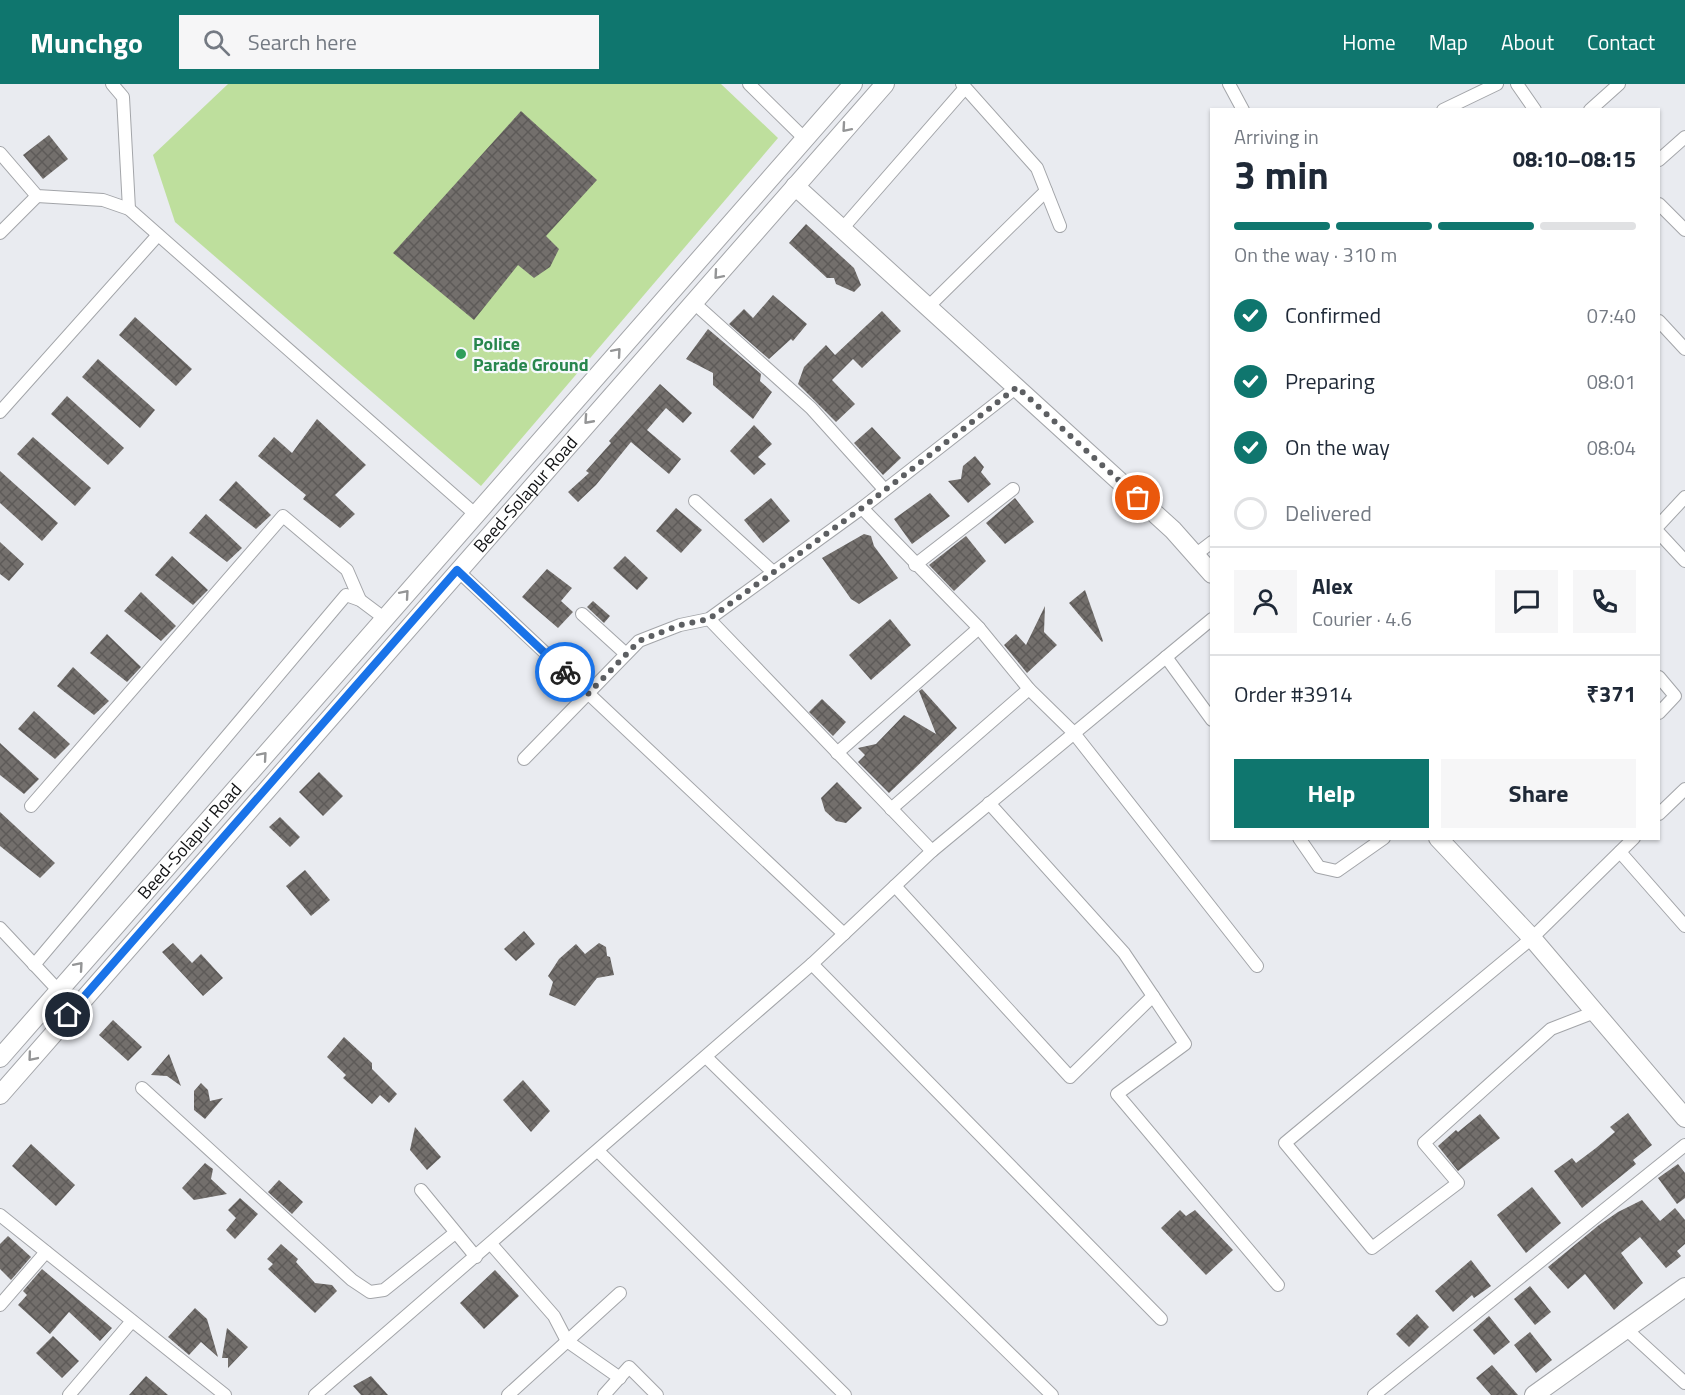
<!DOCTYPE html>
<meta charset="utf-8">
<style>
:root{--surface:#fff;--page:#f6f6f7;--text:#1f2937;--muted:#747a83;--line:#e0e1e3;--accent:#0f766e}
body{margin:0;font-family:"Titillium Web",sans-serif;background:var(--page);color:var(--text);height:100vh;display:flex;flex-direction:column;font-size:22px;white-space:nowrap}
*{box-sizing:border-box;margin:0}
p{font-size:20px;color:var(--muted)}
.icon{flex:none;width:33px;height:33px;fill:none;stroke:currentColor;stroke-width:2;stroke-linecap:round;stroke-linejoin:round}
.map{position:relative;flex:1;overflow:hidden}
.details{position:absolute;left:1210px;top:24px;width:450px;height:732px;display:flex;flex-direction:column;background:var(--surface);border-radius:0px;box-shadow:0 2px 4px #0004}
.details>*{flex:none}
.pin{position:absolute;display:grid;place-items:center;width:51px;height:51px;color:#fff;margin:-26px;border:3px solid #fff;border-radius:50%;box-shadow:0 2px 6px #0007}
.courier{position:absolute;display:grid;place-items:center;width:60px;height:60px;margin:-30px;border:4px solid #1a73e8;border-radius:50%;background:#fff;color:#222;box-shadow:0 2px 8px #0007}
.summary em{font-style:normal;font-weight:700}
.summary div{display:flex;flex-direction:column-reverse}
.summary{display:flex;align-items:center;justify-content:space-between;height:102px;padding:0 24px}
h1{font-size:39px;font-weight:700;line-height:45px}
.bar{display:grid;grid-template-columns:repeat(4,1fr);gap:9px 6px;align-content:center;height:72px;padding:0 24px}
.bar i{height:8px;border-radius:4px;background:var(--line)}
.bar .on{background:var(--accent)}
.bar p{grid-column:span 4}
.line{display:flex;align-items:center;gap:15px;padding:0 24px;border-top:2px solid var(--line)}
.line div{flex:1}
.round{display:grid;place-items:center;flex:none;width:63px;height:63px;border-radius:0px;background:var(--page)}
ol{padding:0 24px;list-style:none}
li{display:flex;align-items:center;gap:18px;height:66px}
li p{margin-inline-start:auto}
li .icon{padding:6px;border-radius:50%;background:var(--accent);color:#fff;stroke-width:4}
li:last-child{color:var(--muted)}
li i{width:33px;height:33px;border:3px solid var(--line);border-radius:50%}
.action{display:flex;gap:12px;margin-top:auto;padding:12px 24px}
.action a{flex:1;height:69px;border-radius:0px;background:var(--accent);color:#fff;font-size:24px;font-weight:700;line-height:69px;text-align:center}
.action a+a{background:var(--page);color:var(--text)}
header{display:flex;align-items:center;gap:36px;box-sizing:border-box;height:84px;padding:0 30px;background:var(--accent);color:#fff}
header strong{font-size:28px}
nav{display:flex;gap:33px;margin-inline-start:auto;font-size:21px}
.search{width:420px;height:54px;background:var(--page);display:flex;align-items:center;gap:15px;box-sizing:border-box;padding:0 21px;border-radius:0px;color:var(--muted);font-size:22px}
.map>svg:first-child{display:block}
.pitch{fill:#bedf9d}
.building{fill:url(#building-cross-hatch)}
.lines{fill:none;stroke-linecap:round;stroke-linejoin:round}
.street-casing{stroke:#a3a5a9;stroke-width:14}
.secondary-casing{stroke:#a3a5a9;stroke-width:20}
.street{stroke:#fff;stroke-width:12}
.secondary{stroke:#fff;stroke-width:18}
.oneway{stroke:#949596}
.done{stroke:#5d5f62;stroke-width:6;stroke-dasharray:0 10.8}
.route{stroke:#1a73e8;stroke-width:8}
.leisure-dot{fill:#2e9e5b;stroke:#f6f9fd;stroke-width:2}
.labels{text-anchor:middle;stroke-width:4.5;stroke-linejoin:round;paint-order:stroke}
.leisure-label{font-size:18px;font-weight:bold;fill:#27864d;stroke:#f6f9fd;text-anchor:start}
.street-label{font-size:18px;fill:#121315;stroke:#f6f9fd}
</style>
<header>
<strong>Munchgo</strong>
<div class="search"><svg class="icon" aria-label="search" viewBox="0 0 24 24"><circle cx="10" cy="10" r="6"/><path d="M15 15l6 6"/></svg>Search here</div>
<nav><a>Home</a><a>Map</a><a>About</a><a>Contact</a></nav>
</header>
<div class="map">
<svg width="1685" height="1311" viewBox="0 0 1685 1311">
<defs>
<pattern id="building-cross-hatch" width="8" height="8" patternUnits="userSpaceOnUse" patternTransform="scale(1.5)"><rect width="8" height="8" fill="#736f6c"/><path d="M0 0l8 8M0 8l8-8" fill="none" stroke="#5d5a58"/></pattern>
</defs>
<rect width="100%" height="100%" fill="#e9ebf0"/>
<path class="pitch" d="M228,0H721L778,54L481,402L175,138L153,71Z"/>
<g class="building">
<path d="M521,27L597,96L546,152L559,165L550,183L534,194L518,181L474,236L393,169Z"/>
<path d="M49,51L68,75L43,95L23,71Z"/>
<path d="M806,140L854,184L861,201L854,208L836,200L834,194H827L789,159Z"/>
<path d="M773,211L807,240L793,257L791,255L769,275L729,240L744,225L753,234Z"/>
<path d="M882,227L901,247L862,284L853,275L832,296L855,320L836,338L798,300L804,283L826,261L835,271Z"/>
<path d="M135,233L192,285L176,302L119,251Z"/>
<path d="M708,245L761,290L760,297L772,308L753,335L713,301V289L686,275Z"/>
<path d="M98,275L155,326L140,344L82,293Z"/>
<path d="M660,300L692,329L683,339L666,324L647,346L681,375L669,390L631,358L596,401L578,418L568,408L589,389L586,387L611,359L609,357Z"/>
<path d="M67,312L124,364L108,381L51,330Z"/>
<path d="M317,335L366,381L335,411L355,430L340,444L303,415L306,411L258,372L274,353L292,369Z"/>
<path d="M754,341L772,360L758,373L766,380L754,391L730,367Z"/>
<path d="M872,343L901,374L883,391L854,359Z"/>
<path d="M33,353L91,404L75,422L17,370Z"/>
<path d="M975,372L984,383L981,388L991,400L968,419L948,397L961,395L963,382Z"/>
<path d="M0,387L58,439L42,457L0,419Z"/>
<path d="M236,397L271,431L256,445L219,416Z"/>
<path d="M930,409L950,432L912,460L894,435Z"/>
<path d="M771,414L790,437L763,459L744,436Z"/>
<path d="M1015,414L1034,438L1005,460L986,439Z"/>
<path d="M676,424L702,446L681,469L656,447Z"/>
<path d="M206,430L242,464L227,478L189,449Z"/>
<path d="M864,450L871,452L874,462L898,494L859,520L851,515L822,474Z"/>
<path d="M966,452L986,477L954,507L929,481Z"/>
<path d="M0,458L24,480L9,497L0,490Z"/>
<path d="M172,472L208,506L193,521L155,491Z"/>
<path d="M625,472L648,494L637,506L613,484Z"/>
<path d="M547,485L572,504L561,517L573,528L558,544L522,513Z"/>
<path d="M1085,506L1103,557L1102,558L1069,519Z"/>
<path d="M141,508L176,542L161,557L124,527Z"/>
<path d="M593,517L610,532L604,539L587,523Z"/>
<path d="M1045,522L1044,548L1057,561L1027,589L1004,561L1016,550L1026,561Z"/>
<path d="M890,535L911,561L871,596L849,571Z"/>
<path d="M107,550L141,583L127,598L90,569Z"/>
<path d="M73,583L109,617L94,631L57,602Z"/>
<path d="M922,605L957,644L889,709L858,678L865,671L858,664L876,660L904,631L936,650L919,607Z"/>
<path d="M822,615L846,638L833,652L809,628Z"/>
<path d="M34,627L70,660L55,675L18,645Z"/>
<path d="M0,659L39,695L24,710L0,691Z"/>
<path d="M319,688L343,712L323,732L299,708Z"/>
<path d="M837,698L862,724L846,739L836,737L825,727L821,714Z"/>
<path d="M0,728L55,779L40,794L0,762Z"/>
<path d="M280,733L300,753L290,763L269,743Z"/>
<path d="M305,786L330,816L311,832L286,802Z"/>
<path d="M524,847L535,860L516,877L504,865Z"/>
<path d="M173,859L192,879L201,870L223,894L203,912L162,868Z"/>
<path d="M599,859L606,863L607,872L610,873L614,891L597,894L575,922L549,911L553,898L548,892L559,875L576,860L585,870Z"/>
<path d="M113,936L142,963L128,977L99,951Z"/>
<path d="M344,953L372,979V985L397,1010L389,1019L380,1011L372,1020L343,994L346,991L327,973Z"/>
<path d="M169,970L181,1002L167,992L151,991Z"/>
<path d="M523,996L550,1027L531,1048L503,1016Z"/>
<path d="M201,999L208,1006L210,1017L223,1014L205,1035L194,1026V1007Z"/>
<path d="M1628,1029L1652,1061L1633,1076L1636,1080L1582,1124L1554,1087L1572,1074L1576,1079L1596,1064L1615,1048L1610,1043Z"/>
<path d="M1480,1030L1500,1054L1458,1087L1438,1062L1456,1046L1458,1048Z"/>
<path d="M415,1043L441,1073L427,1086L410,1066Z"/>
<path d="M31,1060L75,1101L56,1122L12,1082Z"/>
<path d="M205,1079L213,1085L211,1095L227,1110L194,1116L182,1104Z"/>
<path d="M1678,1080L1685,1089V1114L1677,1120L1658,1094Z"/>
<path d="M279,1096L303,1118L292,1130L268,1108Z"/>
<path d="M1532,1103L1561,1139L1526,1169L1497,1131Z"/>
<path d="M240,1114L258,1130L235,1155L226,1146L236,1134L228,1126Z"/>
<path d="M1642,1116L1660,1137L1675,1124L1685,1136V1160L1677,1167L1681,1172L1666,1184L1640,1153L1621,1169L1643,1199L1614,1226L1585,1190L1568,1205L1548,1183L1599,1141L1618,1128Z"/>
<path d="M1180,1126L1186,1132L1195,1126L1233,1166L1206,1191L1161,1144Z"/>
<path d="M8,1152L31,1173L11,1196L0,1185V1160Z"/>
<path d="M281,1160L298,1175L296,1178L315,1199L332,1201L337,1207L315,1229L268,1185L273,1180L267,1175Z"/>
<path d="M1471,1176L1491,1202L1474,1214L1472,1211L1453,1228L1435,1207Z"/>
<path d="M42,1185L112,1244L100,1257L69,1228L50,1250L18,1221L27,1211L23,1207Z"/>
<path d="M495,1186L519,1212L484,1245L460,1219Z"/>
<path d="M1530,1202L1551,1228L1535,1241L1514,1215Z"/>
<path d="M195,1224L207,1235L218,1273L201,1258L189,1271L168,1253Z"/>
<path d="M1417,1230L1429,1243L1409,1263L1396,1250Z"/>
<path d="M1489,1232L1510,1258L1494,1271L1473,1246Z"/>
<path d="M227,1244L248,1263L228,1284V1274H222Z"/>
<path d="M1530,1248L1552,1276L1536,1289L1514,1261Z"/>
<path d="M53,1252L79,1277L62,1294L36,1269Z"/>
<path d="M1492,1281L1518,1311H1491L1476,1294Z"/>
<path d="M146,1292L168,1311H129Z"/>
<path d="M371,1292L388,1311H361L353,1302Z"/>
</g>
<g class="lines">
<g class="street-casing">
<g id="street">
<path d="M112,0L123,13L129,125"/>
<path d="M749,0L805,55"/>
<path d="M962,0L1037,84L1060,142"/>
<path d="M1229,0L1243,26"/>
<path d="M1517,0L1535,26"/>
<path d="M1443,26L1497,0"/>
<path d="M1590,26L1619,0"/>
<path d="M0,69L37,112L103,116L129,125L475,430"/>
<path d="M1659,76L1685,53"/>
<path d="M1659,120L1685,146"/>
<path d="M842,145L965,4"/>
<path d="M0,149L37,112"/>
<path d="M694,219L811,324L884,405"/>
<path d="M928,223L1046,107"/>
<path d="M1659,237L1685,265"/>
<path d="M0,328L158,151"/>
<path d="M695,417L773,488"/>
<path d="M862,424L979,544L1029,605L1073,648L1257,882"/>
<path d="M1659,441L1685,413"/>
<path d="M1659,449L1685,477"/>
<path d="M1195,471L1212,458"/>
<path d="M915,481L1013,405"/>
<path d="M457,486L844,850"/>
<path d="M582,530L626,570"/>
<path d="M709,535L932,767"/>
<path d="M1166,573L1212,636"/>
<path d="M1659,593L1675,612L1659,629"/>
<path d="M837,669L979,544"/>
<path d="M524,675L639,557L680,541L709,535L862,424L1017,303"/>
<path d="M31,722L283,432L347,486L360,516"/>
<path d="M891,725L1029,605"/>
<path d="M1659,730L1685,705"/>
<path d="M1299,754L1319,783L1337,787L1384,754"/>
<path d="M1620,768L1685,842"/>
<path d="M895,802L1070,993L1153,912L1124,869L989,719"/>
<path d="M0,844L58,906"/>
<path d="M812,880L1161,1235"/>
<path d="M34,881L346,511L360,516L384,534"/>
<path d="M1153,912L1185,960L1117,1010L1278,1201"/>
<path d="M1595,928L1551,945L1424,1059L1458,1099L1372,1164L1285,1059L1532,854L1634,754"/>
<path d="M706,973L1052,1311"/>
<path d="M142,1004L352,1196L370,1208L384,1206L455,1149"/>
<path d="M598,1067L845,1311"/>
<path d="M421,1106L476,1173"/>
<path d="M0,1131L225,1311"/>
<path d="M491,1160L554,1232L567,1257L620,1294"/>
<path d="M0,1221L46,1168"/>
<path d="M1626,1245L1685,1299"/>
<path d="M69,1311L132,1237"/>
<path d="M315,1311L812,880L932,767L1212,535"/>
<path d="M508,1311L620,1209"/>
<path d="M604,1311L629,1283L657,1311"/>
<path d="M1374,1311L1685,1061"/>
</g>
</g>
<g class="secondary-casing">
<g id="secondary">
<path d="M795,102L1173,446L1212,490"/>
<path d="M1438,754L1532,854L1685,1034"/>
<path id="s1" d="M0,974L853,0"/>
<path id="s2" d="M0,1011L885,0"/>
<path d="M1534,1311L1685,1203"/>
</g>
</g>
<use href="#street" class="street"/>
<use href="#secondary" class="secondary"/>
</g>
<defs><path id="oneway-chevron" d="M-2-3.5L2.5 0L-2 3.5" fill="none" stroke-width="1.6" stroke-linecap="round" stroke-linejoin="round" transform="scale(1.5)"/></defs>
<g class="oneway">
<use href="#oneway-chevron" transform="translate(846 44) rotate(131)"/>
<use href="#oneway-chevron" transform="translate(718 191) rotate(131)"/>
<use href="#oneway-chevron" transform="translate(617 268) rotate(-49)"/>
<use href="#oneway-chevron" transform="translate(588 336) rotate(132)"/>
<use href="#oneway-chevron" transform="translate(405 510) rotate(-49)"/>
<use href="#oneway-chevron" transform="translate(263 672) rotate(-49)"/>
<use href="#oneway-chevron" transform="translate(79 882) rotate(-49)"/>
<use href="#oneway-chevron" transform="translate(32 973) rotate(130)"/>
</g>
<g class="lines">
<path class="done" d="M565,588L588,610L639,557L680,541L709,535L862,424L1017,303L1138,414"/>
<path class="route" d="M68,931L457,486L565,588"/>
</g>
<circle class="leisure-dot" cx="461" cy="270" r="6"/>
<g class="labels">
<g class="leisure-label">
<text x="473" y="266">Police<tspan x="473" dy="21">Parade Ground</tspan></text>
</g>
<g class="street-label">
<text dy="6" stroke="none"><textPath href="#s2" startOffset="798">Beed-Solapur Road</textPath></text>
<text dy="6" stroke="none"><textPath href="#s1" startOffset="288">Beed-Solapur Road</textPath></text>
</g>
</g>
</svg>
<div class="pin" style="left:1138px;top:414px;background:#ea580c"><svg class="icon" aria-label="bag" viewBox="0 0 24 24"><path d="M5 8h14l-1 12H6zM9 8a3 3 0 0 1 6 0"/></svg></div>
<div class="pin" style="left:68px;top:931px;background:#1f2937"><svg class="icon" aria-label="home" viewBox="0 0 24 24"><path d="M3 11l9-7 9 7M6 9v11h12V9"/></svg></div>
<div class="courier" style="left:565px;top:588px"><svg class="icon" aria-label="bike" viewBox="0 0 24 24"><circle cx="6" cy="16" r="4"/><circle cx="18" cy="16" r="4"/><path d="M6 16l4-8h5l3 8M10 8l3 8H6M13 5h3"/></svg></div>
<section class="details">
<div class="summary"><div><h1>3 min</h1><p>Arriving in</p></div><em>08:10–08:15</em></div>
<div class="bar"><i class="on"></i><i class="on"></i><i class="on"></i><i></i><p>On the way · 310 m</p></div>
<ol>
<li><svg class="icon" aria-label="check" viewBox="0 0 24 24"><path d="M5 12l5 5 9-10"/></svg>Confirmed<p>07:40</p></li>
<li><svg class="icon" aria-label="check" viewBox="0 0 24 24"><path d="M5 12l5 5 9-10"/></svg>Preparing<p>08:01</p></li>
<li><svg class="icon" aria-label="check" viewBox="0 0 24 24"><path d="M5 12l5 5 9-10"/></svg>On the way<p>08:04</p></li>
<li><i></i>Delivered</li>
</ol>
<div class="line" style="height:108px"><a class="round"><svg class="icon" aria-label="person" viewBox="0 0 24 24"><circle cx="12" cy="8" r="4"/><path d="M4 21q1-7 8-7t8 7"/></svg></a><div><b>Alex</b><p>Courier · 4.6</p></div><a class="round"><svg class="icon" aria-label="chat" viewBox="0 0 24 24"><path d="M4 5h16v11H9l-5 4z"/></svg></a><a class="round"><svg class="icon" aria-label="phone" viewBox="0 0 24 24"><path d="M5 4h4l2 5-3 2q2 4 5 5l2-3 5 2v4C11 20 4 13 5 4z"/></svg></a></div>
<div class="line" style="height:78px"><div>Order #3914</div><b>₹371</b></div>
<div class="action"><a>Help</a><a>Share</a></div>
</section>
</div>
